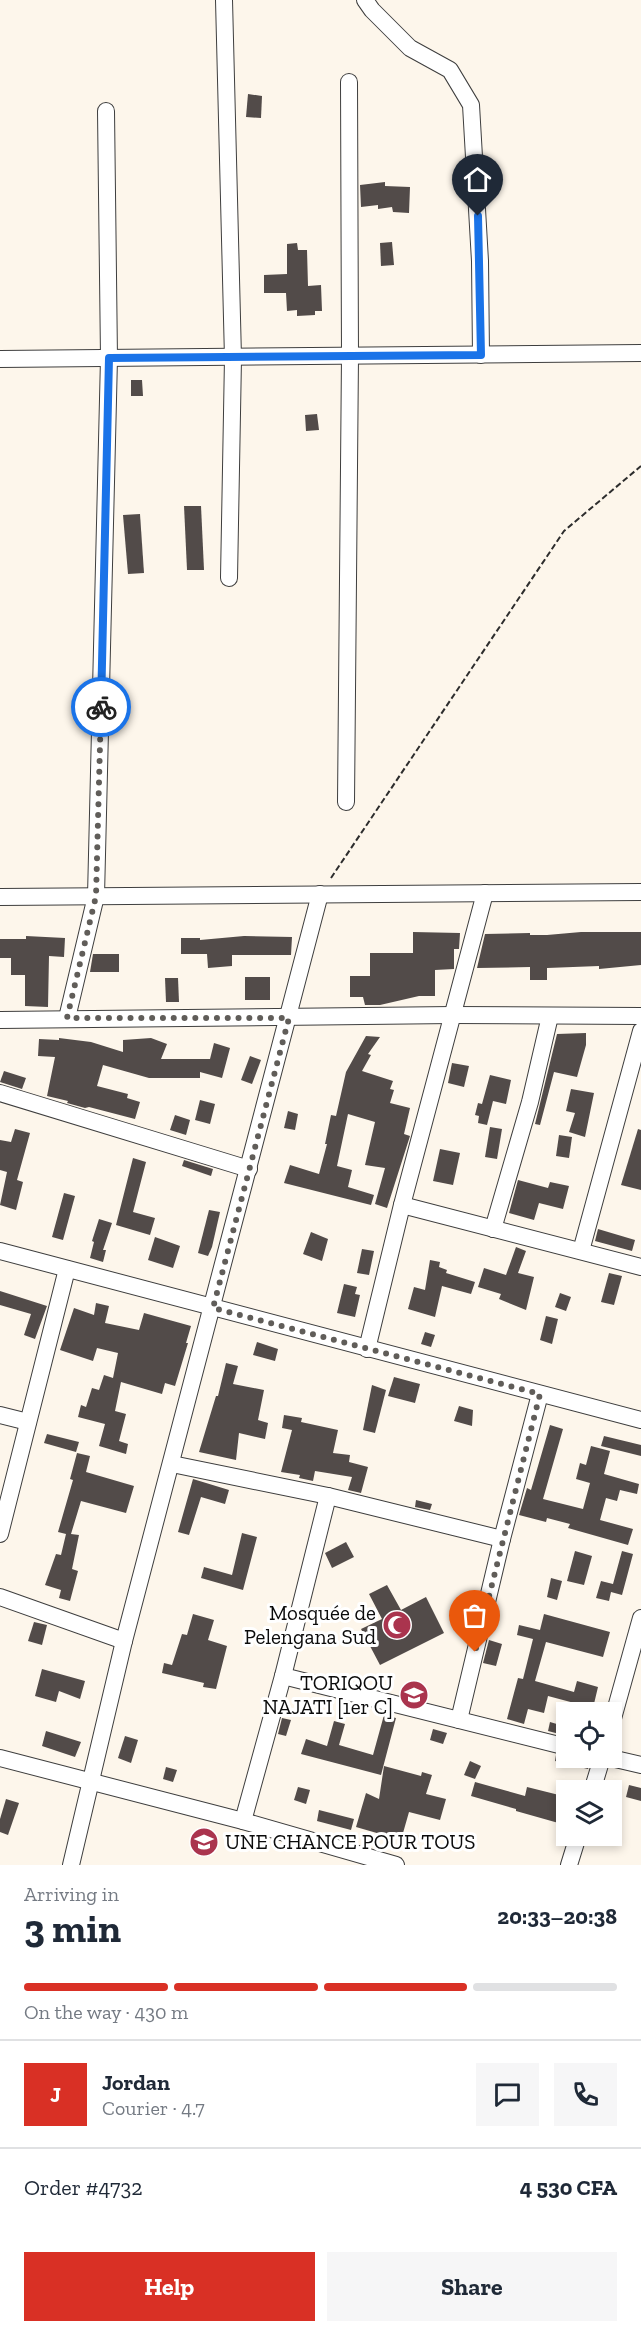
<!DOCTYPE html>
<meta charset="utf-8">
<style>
:root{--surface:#fff;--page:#f6f6f7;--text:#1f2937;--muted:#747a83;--line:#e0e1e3;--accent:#d93025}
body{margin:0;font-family:"Zilla Slab",serif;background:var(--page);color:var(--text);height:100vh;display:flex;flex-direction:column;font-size:22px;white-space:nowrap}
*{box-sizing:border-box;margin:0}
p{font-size:20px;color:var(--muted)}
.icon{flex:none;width:33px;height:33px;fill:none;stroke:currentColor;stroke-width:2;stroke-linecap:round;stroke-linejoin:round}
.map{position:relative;height:1865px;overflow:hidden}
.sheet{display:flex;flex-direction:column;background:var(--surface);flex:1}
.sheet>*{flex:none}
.buttons{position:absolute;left:556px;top:1702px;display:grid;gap:12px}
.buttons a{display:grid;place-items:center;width:66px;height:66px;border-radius:0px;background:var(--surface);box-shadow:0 3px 9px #0003;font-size:30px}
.pin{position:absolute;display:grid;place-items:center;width:51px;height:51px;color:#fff;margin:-62px -26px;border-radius:50% 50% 50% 0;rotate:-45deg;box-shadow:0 0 6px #0007}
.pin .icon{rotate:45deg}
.courier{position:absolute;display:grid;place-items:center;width:60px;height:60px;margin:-30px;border:4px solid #1a73e8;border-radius:50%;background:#fff;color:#222;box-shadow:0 2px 8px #0007}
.headline em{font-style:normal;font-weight:700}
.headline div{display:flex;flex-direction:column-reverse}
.headline{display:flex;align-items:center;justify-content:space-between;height:102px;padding:0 24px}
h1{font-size:39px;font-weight:700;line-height:45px}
.bar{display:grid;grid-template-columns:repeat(4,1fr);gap:9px 6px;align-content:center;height:72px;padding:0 24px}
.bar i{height:8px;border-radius:4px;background:var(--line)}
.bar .on{background:var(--accent)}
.bar p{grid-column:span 4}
.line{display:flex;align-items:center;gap:15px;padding:0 24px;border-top:2px solid var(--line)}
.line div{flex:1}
.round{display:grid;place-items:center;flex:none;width:63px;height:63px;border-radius:0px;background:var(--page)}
.cta{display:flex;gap:12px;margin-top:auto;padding:12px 24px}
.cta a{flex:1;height:69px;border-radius:0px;background:var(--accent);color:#fff;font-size:24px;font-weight:700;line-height:69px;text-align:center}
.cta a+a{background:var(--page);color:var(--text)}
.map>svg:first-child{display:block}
.building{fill:#524b49}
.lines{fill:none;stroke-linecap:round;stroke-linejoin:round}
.minor-casing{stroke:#3e3e3e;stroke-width:18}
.path{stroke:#2d2d2d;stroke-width:2;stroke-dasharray:6 3;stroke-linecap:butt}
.minor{stroke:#fff;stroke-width:16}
.done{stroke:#605d59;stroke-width:6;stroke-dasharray:0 10.8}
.route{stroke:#1a73e8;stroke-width:8}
.labels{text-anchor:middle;stroke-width:6;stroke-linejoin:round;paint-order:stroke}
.poi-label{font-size:21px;fill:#0b0b0b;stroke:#fff;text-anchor:end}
</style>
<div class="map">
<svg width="641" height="1865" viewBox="0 0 641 1865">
<rect width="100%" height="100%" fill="#fdf6eb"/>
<g class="building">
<path d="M248,94L262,96L261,118L246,117Z"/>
<path d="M385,182V186L410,187L409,213L393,212L392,207L378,209V205L361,207L360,185Z"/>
<path d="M392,242L394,265L381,266L380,243Z"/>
<path d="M297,243L298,250H307L308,286L321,285L322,311H315V315L297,316V310L287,311L286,293H264V275L287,274V244Z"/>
<path d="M131,380H142L143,396H131Z"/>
<path d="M317,414L319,430L306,431L305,415Z"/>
<path d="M184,506H201L204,570H187Z"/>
<path d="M140,514L144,573L128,574L123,515Z"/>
<path d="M413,932L460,933L459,949H454V969L435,970V996H419L380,1005H365L363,997H350V976H370V953H413Z"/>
<path d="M581,932H641V965L599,969V966L547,968V980H530V967L477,968L485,934L530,933V935H547Z"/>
<path d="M26,936L65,938L64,957L49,956L48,1007L25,1006V975H11V958H0V939H26Z"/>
<path d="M244,936L292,937L291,955H232V966L208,968L207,954H181V938H200V940Z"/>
<path d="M93,954H119V972H90Z"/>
<rect x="245" y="977" width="25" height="23"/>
<path d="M165,978H178L179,1002H166Z"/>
<path d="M586,1033V1045L577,1077L554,1072L540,1125L535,1124L557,1034Z"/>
<path d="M366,1036L380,1037L368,1054L371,1055L362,1071L393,1081L390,1089L394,1090L390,1103L410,1108L404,1134L410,1136L387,1208L375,1204L385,1168L365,1165L375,1122L348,1114L337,1166L352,1170L348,1187L374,1195L371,1205L284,1183L290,1165L319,1174L327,1144H325L331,1115L336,1116L346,1072Z"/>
<path d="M59,1038L91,1042L123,1052V1040L151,1038L167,1044L161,1059H210L214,1043L230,1048L222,1078L200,1072V1078H149L103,1065L97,1086L128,1094L127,1098L140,1102L135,1119L89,1107L85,1108L67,1103L68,1101L47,1096L55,1057L38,1056L39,1039L59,1040Z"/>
<path d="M250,1056L261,1060L252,1084L241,1080Z"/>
<path d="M452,1063L469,1066L464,1087L448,1083Z"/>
<path d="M4,1071L26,1078L22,1089L0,1082Z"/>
<path d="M490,1075L511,1080L506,1104L493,1101L487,1125L478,1123L479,1116L475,1115L478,1103L482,1104Z"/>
<path d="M571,1089L594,1093L585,1137L569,1132L575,1113L566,1111Z"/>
<path d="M200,1100L215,1104L210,1124L195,1120Z"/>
<path d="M288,1111L298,1114L295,1130L284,1128Z"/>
<path d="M175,1115L190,1120L186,1135L170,1130Z"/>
<path d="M490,1127L502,1129L497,1159L485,1157Z"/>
<path d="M15,1129L30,1133L17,1180L23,1182L16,1210L0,1205L7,1172L0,1170V1140L11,1142Z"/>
<path d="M638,1129L641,1130V1190L621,1185Z"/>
<path d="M559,1135L572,1137L569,1158L556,1156Z"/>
<path d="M440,1149L460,1153L453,1185L433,1181Z"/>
<path d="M133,1158L146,1162L133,1212L155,1218L150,1235L116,1225Z"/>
<path d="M184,1160L213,1169L211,1176L182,1166Z"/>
<path d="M518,1180L548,1188L550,1182L569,1186L563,1209L539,1203L534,1220L509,1213Z"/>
<path d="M64,1193L75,1196L63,1240L52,1237Z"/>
<path d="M209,1210L220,1212L212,1247L208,1256L198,1253Z"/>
<path d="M99,1219L112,1223L103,1250H106L103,1262L90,1258L94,1242L92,1241Z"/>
<path d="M598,1229L635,1240L632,1251L595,1241Z"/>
<path d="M311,1232L328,1239L322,1261L303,1254Z"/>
<path d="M155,1237L180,1246L173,1268L148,1260Z"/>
<path d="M516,1247L526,1251L518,1273L534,1277L526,1310L499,1299L501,1294L478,1287L484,1268L506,1275Z"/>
<path d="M362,1249L374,1251L369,1275L357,1273Z"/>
<path d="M430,1260L440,1262L439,1267L447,1270L446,1273L475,1282L471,1294L442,1286L435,1317L408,1309L414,1287L425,1290Z"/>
<path d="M609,1273L622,1276L614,1305L601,1302Z"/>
<path d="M344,1284L357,1287L355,1294L360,1295L355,1317L337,1313Z"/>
<path d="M0,1291L47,1306L35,1339L24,1335L31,1314L0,1305Z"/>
<path d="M560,1293L571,1297L566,1311L555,1307Z"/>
<path d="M96,1303L109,1306L105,1323L139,1330L144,1313L191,1326L186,1343H188L175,1386L165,1383L162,1394L121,1382L115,1411L126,1414L119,1441L128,1444L126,1454L99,1446L105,1424L78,1417L81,1405L86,1407L92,1388L99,1390L104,1375L113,1378L118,1353L97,1348L93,1361L60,1350L74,1308L94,1315Z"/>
<path d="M546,1316L558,1319L552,1344L540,1340Z"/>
<path d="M425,1332L435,1335L431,1347L421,1344Z"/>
<path d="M257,1342L278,1349L275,1361L253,1355Z"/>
<path d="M226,1363L238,1366L233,1384L264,1390L258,1420L268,1423L265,1439L239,1433L236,1460L199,1452L216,1396H218Z"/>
<path d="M394,1377L420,1384L415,1403L388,1396Z"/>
<path d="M372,1385L386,1390L375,1433L363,1430Z"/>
<path d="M459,1406L473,1410L472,1426L454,1421Z"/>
<path d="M284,1415L302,1418L301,1422L338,1430L333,1453L350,1455L349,1462L368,1467L361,1493L348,1490L352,1477L315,1471L313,1481L299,1478L300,1475L281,1472L292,1430L282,1428Z"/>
<path d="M550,1425L563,1429L543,1499L583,1509L590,1483L576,1479L580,1463L586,1465L591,1446L610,1451L604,1474L639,1484L637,1494L620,1490L617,1501L606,1498L600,1520L633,1529L628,1545L568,1528L570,1524L547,1518L546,1522L519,1515L527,1488L531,1490Z"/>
<path d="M47,1434L79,1442L76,1452L44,1443Z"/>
<path d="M604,1436L641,1445V1456L601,1446Z"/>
<path d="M77,1453L90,1456L86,1472L134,1486L126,1513L81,1501L71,1534L79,1535L72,1569L78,1571L70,1601L59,1598L61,1590L45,1585L56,1554L61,1555L66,1534L58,1532L73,1480L70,1479Z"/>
<path d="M193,1479L229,1490L225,1504L201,1497L189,1535L178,1532Z"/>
<path d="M416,1500L432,1504L430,1510L415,1507Z"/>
<path d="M242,1533L257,1537L243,1590L201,1578L204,1567L232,1575Z"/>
<path d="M346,1542L354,1557L332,1568L325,1553Z"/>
<path d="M575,1551L592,1556L584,1585L567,1581Z"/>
<path d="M622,1551L633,1554L622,1595L611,1592L609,1601L596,1598L601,1581L613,1584Z"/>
<path d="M551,1578L562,1581L557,1600L547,1597Z"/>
<path d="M387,1585L401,1610L426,1597L444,1633L380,1665L361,1629L382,1619L369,1594Z"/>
<path d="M193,1614L214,1620L208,1640L227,1646L216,1689L203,1687L204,1683L162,1673L164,1663L172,1665L182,1634L187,1635Z"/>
<path d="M544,1614L610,1632L603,1657L546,1642L535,1681L574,1692L577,1681L598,1687L593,1708L548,1696L544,1713L528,1709L524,1724L507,1719L518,1678L523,1679L533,1639L517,1635L519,1625L540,1630Z"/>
<path d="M34,1622L47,1625L42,1645L28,1641Z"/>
<path d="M489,1640L502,1644L496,1666L483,1663Z"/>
<path d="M42,1669L85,1681L80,1699L59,1691L56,1702L35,1696Z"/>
<path d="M384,1715L396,1718L381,1775L301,1754L306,1739L327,1746L334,1721L345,1724L339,1745L373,1755Z"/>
<path d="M282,1718L291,1720L286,1736L278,1734Z"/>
<path d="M550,1722L567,1727V1736L548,1731Z"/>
<path d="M433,1729L447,1733L443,1744L430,1740Z"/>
<path d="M46,1731L81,1742L75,1757L42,1746Z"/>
<path d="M125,1736L138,1740L131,1763L118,1758Z"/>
<path d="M556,1755L567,1758H591L588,1769L555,1761Z"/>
<path d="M470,1761L481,1766L475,1779L464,1775Z"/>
<path d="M384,1766L421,1776L422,1772L432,1775L426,1794L446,1799L440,1820L409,1812L401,1840L356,1827L366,1793L379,1799Z"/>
<path d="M166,1767L177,1770L173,1782L163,1779Z"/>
<path d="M475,1782L525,1796L527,1787L567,1797V1811H565L562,1824L516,1811V1809L471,1796Z"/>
<path d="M629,1785L641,1788V1801L626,1797Z"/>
<path d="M298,1787L310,1790L306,1804L294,1800Z"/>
<path d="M6,1799L19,1803L8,1835L0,1832V1819Z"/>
<path d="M319,1810L354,1819L351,1830L317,1821Z"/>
</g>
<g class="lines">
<g class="minor-casing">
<g id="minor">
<path d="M224,0L233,358L229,578"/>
<path d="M365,0L372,10L410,48L450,70L471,105L480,261L481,355"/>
<path d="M0,359L641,353"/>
<path d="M346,802L350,356L349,82"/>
<path d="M0,897L641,892"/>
<path d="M67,1018L96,896L109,358L106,111"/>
<path d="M0,1020L453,1015L641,1016"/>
<path d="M0,1093L249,1169"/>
<path d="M402,1205L641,1267"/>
<path d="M493,1229L530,1102L550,1016"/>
<path d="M0,1251L641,1420"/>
<path d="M581,1251L641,1031"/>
<path d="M367,1349L402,1205L485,893"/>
<path d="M0,1415L28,1422"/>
<path d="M172,1464L328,1496L502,1539"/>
<path d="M0,1534L67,1269"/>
<path d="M0,1597L124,1641"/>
<path d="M283,1676L567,1747"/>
<path d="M459,1720L502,1539L540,1394"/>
<path d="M612,1722L641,1618"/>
<path d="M0,1758L243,1821L396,1865"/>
<path d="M611,1758L641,1765"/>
<path d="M592,1791L602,1758"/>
<path d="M243,1821L283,1676L328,1496"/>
<path d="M71,1865L124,1641L320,894"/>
<path d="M569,1865L578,1836"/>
</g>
</g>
<path class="path" d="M331,878L564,531L641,466"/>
<use href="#minor" class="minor"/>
</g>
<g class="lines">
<path class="done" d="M101,707L96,896L67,1018H289L213,1308L540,1394L475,1652"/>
<path class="route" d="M101,707L109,358L481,355L478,216"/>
</g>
<defs>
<g id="mosque-disc" transform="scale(1.5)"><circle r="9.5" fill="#aa344e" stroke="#fff"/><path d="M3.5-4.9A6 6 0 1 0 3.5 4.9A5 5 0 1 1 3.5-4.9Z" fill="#fff"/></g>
<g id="school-disc" transform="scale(1.5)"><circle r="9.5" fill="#aa344e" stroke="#fff"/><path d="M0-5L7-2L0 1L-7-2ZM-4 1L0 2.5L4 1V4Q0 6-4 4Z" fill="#fff"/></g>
</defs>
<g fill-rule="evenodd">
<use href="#mosque-disc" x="397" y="1625"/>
<use href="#school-disc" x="414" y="1695"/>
<use href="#school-disc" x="204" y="1842"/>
</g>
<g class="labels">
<g class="poi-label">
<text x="376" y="1620">Mosquée de<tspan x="376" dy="24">Pelengana Sud</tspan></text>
<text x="393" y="1690">TORIQOU<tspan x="393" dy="24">NAJATI [1er C]</tspan></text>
<text x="225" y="1849" text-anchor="start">UNE CHANCE POUR TOUS</text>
</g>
</g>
</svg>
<div class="buttons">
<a><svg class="icon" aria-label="locate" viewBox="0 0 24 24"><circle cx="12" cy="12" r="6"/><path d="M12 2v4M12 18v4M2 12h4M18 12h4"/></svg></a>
<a><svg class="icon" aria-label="layers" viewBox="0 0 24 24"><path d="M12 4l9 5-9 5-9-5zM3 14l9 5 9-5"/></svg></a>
</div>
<div class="pin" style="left:475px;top:1652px;background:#ea580c"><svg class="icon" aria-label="bag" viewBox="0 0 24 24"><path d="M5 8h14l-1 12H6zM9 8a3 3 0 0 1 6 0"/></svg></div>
<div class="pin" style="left:478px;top:216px;background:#1f2937"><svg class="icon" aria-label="home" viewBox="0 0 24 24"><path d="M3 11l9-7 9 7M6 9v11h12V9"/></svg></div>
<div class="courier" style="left:101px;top:707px"><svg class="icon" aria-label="bike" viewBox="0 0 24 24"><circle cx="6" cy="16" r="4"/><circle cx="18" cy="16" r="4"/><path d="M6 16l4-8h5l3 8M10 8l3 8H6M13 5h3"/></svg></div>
</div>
<section class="sheet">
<div class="headline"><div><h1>3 min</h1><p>Arriving in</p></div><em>20:33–20:38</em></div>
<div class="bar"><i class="on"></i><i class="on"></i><i class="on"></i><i></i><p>On the way · 430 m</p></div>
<div class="line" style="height:108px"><b class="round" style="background:var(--accent);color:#fff">J</b><div><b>Jordan</b><p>Courier · 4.7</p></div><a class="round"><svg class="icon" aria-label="chat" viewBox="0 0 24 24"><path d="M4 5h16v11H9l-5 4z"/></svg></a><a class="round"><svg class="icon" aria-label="phone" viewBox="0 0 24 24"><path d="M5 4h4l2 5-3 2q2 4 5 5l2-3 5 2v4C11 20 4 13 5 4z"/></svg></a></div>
<div class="line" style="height:78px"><div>Order #4732</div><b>4 530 CFA</b></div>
<div class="cta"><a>Help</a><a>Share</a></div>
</section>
